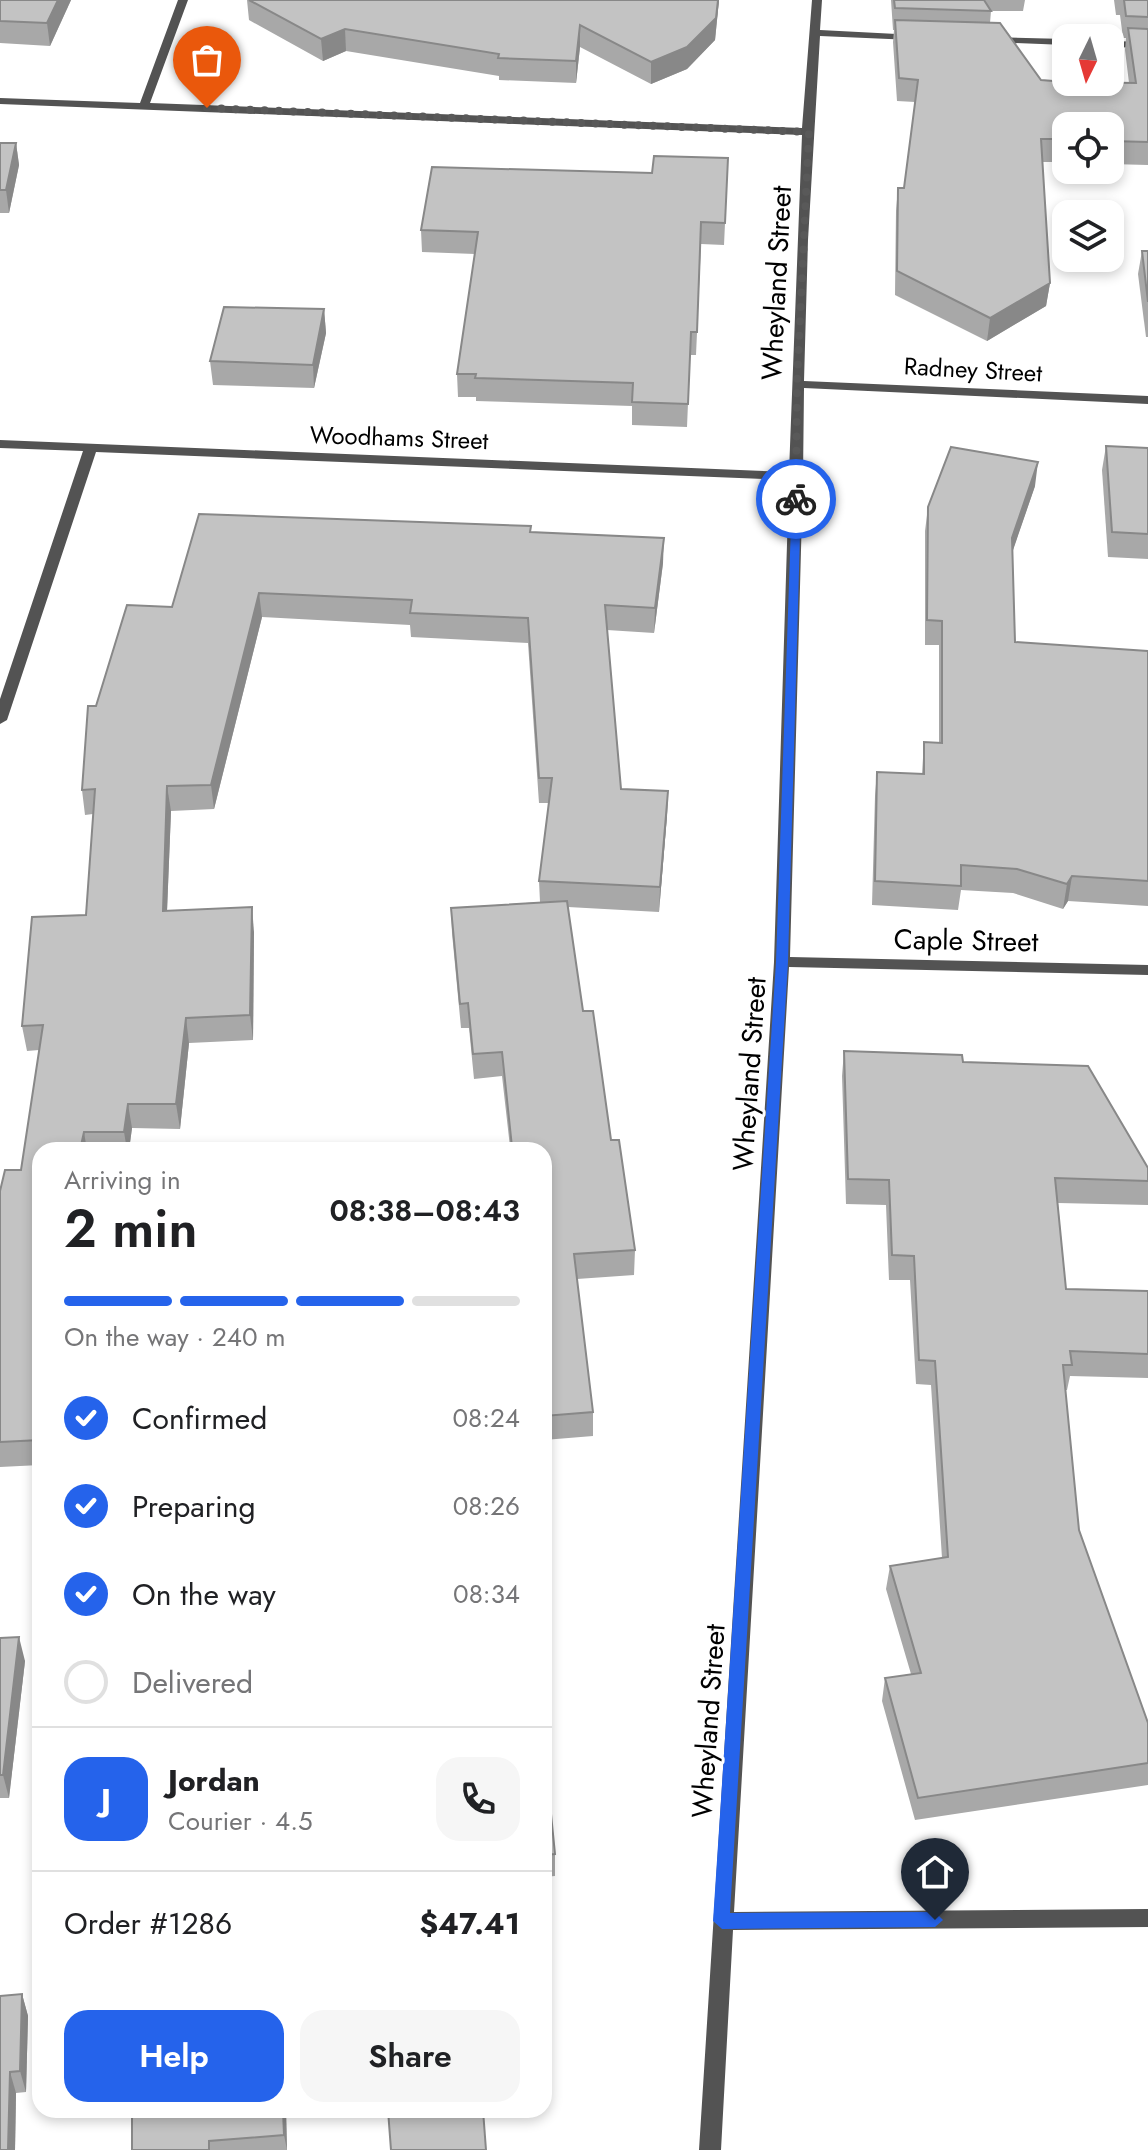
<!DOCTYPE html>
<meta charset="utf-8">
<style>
:root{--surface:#fff;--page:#f6f6f6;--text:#202124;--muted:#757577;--line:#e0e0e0;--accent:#2563eb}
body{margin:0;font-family:Jost,sans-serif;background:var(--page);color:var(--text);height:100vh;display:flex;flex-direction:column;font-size:30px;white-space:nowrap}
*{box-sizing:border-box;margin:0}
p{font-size:26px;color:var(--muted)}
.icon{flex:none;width:44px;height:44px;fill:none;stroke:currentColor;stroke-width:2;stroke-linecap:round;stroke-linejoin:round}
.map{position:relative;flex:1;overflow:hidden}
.side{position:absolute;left:32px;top:1142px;width:520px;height:976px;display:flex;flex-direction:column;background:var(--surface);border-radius:24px;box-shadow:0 4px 12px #0003}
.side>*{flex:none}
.needle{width:52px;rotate:185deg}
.controls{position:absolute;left:1052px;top:24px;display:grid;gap:16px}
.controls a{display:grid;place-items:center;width:72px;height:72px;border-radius:16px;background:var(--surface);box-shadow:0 4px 12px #0003;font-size:40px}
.pin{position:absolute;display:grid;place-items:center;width:68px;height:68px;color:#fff;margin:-82px -34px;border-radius:50% 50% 50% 0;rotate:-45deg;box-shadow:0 0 8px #0007}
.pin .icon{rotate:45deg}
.courier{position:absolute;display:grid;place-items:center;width:80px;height:80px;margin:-40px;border:6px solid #2563eb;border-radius:50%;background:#fff;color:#222;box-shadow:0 2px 10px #0007}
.overview em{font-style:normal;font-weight:600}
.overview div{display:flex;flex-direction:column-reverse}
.overview{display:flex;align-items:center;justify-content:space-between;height:136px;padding:0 32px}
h1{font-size:52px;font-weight:600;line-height:60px}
.bar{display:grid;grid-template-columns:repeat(4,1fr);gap:12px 8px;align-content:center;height:96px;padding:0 32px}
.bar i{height:10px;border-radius:6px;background:var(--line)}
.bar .selected{background:var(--accent)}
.bar p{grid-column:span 4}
.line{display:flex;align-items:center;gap:20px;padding:0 32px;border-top:2px solid var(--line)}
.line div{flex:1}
.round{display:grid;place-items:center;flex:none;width:84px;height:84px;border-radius:24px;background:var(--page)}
ol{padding:0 32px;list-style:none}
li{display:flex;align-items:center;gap:24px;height:88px}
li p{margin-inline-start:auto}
li .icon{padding:8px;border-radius:50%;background:var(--accent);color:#fff;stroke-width:4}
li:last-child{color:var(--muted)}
li i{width:44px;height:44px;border:4px solid var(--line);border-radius:50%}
.cta{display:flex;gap:16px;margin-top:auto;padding:16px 32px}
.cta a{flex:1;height:92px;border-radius:24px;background:var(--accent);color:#fff;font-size:32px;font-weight:600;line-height:92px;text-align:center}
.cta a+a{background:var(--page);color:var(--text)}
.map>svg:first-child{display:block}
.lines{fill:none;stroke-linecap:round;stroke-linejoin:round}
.minor{fill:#535353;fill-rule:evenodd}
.wall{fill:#a8a8a8}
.shaded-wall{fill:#888}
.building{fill:#c3c3c3;stroke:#888;stroke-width:2}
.route{fill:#2563eb}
.done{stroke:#595959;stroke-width:8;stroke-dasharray:0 14.4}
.labels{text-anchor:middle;stroke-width:6;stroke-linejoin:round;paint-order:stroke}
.far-street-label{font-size:24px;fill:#000;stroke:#fff}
.street-label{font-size:28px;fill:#000;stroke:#fff}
</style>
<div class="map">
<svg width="1148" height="2150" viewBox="0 0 1148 2150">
<rect width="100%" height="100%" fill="#fff"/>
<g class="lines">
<g class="minor">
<path d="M178,0H188L150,103L802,128L812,0H822L820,30L916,35L917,37L912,40L820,36L808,240L804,381L1148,396V404L804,388L803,476L790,957L1148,965V975L789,967L734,1912L1148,1909V1927L733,1930L721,2150H699L774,962L789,480L96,452L7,720L0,724V699L83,451L0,448V440L789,472L802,135L0,104V98L140,103Z"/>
<path d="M992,37L1066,39V45L988,42L987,40Z"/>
<path d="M1110,41L1148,42V48L1110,47Z"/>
</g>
</g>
<g class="wall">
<path d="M0,0H71L50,46L0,43Z"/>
<path d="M247,0H719L715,40L687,69L651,84L580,47L576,83L499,80V76L346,51L323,61L249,20Z"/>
<path d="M891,0H1025L1023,11H991L990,23L1041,80L1129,83L1125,50L1126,38H1123L1120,15H1116L1114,0H1148V165L1110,164V126H1066V162H1042L1050,283L1046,306L987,341L895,295L896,211L898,188H904L915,102L897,101L893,42L894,30H893Z"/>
<path d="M0,143H16L19,165L9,213H0Z"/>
<path d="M728,158L724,245L701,244L696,355H690L687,427L632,425V406L476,401V397H458L457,374L475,254L422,252L421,230L652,173Z"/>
<path d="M1142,251H1148V337H1146L1138,274Z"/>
<path d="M324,309L326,333L314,388L213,385L210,361Z"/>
<path d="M1106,446L1148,448V559L1108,557L1102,470Z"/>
<path d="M1035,486L1012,552L1015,642L1148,651V906L1068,901L1063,909L1013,893L961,890L958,910L872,905L875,796L877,772L922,774L924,742L939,743V645H925V531L928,507Z"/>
<path d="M531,526V532L663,563L654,633L607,630L621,789L668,791L667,816L659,912L568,907L583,1011L635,1250L634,1275L577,1279L593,1412V1436L544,1440V1150L510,1147L502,1076L474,1079L469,1028H461L452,933L451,908L540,902L539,881L549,803H539L528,643L411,637L410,625L262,617L214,809L171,811L167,911L254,932L253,1040L189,1043L180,1129L132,1128L129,1150H40V1465L0,1467V1191L21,1170L39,1050L27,1051L22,1026L86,915L93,814L85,815L82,790L96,706L172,607Z"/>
<path d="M844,1051L963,1062L1148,1168V1205L1058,1203L1066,1289L1148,1291V1378L1070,1376L1067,1390H1065L1079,1530L1148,1723V1785L915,1820L882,1701L885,1678L911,1674L886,1589L890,1566L942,1558L931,1385L916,1384L910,1280H889L886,1205L846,1204L842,1076Z"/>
<path d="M0,1638L25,1661L9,1798H0Z"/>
<path d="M544,1775L555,1854V1876L544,1877Z"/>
<path d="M22,1994L28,2016L26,2092L16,2093L15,2150L0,1996Z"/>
<path d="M132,2110H286L287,2150H132Z"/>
</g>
<g class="shaded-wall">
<path d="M58,0H71L50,46L47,23Z"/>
<path d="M718,0H719L715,40L687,69L651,84V62Z"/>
<path d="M580,25V47L576,83V61Z"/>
<path d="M345,29L346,51L323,61L321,39Z"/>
<path d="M16,143L19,165L9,213L6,190Z"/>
<path d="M1050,283L1046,306L987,341L990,318Z"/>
<path d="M324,309L326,333L314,388L313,365Z"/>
<path d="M1038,462L1035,486L1009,562L1012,538Z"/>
<path d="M664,538L663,563L654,633L655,608Z"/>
<path d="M259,593L262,617L214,809L211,785Z"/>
<path d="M167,786L171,811L166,936L163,911Z"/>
<path d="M668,791L667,816L659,912L660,887Z"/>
<path d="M1072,876L1068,901L1063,909L1067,884Z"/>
<path d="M252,907L254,932L253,1040L250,1015Z"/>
<path d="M186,1018L189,1043L180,1129L176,1104Z"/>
<path d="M128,1104L132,1128L129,1150H127L124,1132Z"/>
<path d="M84,1132L87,1150H80Z"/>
<path d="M19,1637L25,1661L9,1798L3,1775Z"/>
<path d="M22,1994L28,2016L26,2092L20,2071Z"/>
<path d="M10,2072L16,2093L15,2150H8Z"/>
<path d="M283,2110H286L287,2150L284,2135Z"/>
</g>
<g class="building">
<path d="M0,0H58L47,23L0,21Z"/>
<path d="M249,0H718L716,18L687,47L651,62L580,25L576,61L498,58L499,54L345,29L321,39Z"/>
<path d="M894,0H984L991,11L895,8Z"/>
<path d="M1124,0H1148V17L1126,16Z"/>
<path d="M895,20L1000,23L1041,80L1066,82L1136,83L1128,28L1148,29V142L1110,141V126H1066V139H1041L1050,283L990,318L897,271L898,188H904L918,80L899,78Z"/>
<path d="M0,143H16L6,190H0Z"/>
<path d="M654,156L728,158L725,223L701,222L697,332H691L688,404L632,402L633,383L475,378L476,374H457L478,232L421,230L432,167L652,173Z"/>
<path d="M1142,251H1148V302Z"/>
<path d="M224,307L324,309L313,365L210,361Z"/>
<path d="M1106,446L1148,448V534L1112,532Z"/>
<path d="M951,447L1038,462L1012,538L1015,642L1148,651V881L1072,876L1067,884L1017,869L961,865V886L875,881L877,772L924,774V742L942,743V621L927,620L928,507Z"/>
<path d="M199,514L531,526L530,532L664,538L655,608L605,605L621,789L668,791L660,887L539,881L552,778H539L528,618L410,613L412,600L259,593L211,785L167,786L163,911L252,907L250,1015L186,1018L176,1104H128L124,1132H84L80,1150H40V1440L0,1442V1191L5,1170H21L43,1025L22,1026L32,917L86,915L95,789L82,790L88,706H96L127,605L172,607Z"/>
<path d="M567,901L583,1011H593L611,1140H619L635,1250L574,1254L593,1412L544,1416V1150H470L512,1147L502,1052L473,1054L468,1003L460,1004L451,908Z"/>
<path d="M844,1051L962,1055L963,1062L1088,1066L1148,1168V1181L1055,1178L1066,1289L1148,1291V1354L1070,1351L1072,1365H1063L1079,1530L1148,1723V1763L918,1798L885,1678L921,1673L890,1566L948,1557L935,1361L919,1360L914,1256L892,1255L889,1180L848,1179Z"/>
<path d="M19,1637L3,1775H0V1638Z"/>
<path d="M547,1774L555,1854L544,1855V1775Z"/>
<path d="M22,1994L20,2071L10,2072L8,2150H0V1996Z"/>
<path d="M132,2110H283L284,2135L209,2141V2150H132Z"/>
<path d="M388,2110H483L486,2150H391Z"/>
</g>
<path class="route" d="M792,496L801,499L788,962L730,1913L935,1912L943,1920L935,1927L722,1929L713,1921L776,962Z"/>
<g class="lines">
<path class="done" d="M207,108L809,132L797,384L796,499"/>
</g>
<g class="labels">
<g class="far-street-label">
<text transform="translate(973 370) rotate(3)" y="8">Radney Street</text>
<text transform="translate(399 438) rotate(2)" y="8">Woodhams Street</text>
</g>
<g class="street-label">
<text transform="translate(776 283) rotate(-87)" y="10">Wheyland Street</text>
<text transform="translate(966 940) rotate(1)" y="10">Caple Street</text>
<text transform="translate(749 1074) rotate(-86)" y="10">Wheyland Street</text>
<text transform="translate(708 1721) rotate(-86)" y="10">Wheyland Street</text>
</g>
</g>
</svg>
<div class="controls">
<a><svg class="needle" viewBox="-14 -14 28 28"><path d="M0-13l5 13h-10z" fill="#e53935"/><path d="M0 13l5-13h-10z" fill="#757577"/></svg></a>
<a><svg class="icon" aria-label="locate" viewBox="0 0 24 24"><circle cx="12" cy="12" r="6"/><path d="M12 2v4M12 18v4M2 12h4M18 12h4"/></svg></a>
<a><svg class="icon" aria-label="layers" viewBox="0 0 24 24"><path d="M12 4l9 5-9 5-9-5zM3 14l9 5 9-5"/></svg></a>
</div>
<div class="pin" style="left:207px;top:108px;background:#ea580c"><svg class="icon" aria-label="bag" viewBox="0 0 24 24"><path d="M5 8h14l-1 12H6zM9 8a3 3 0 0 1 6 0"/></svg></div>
<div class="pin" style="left:935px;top:1920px;background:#1f2937"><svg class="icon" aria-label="home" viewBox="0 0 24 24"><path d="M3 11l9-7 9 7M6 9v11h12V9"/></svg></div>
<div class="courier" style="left:796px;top:499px"><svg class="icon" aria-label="bike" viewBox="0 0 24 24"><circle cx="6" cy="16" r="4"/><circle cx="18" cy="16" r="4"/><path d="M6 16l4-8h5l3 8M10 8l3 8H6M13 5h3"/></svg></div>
<section class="side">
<div class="overview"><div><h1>2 min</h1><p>Arriving in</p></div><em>08:38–08:43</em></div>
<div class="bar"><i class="selected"></i><i class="selected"></i><i class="selected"></i><i></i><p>On the way · 240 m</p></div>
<ol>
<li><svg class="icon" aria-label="check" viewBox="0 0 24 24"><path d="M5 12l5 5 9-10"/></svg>Confirmed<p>08:24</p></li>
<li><svg class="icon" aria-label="check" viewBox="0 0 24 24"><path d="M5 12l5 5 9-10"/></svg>Preparing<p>08:26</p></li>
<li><svg class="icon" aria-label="check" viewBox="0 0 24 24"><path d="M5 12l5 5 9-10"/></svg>On the way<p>08:34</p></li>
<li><i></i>Delivered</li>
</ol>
<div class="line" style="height:144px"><b class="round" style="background:var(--accent);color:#fff">J</b><div><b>Jordan</b><p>Courier · 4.5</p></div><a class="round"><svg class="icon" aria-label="phone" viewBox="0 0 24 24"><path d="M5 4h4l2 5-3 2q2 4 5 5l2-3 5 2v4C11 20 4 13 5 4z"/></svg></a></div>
<div class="line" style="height:104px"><div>Order #1286</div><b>$47.41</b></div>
<div class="cta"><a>Help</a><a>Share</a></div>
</section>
</div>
